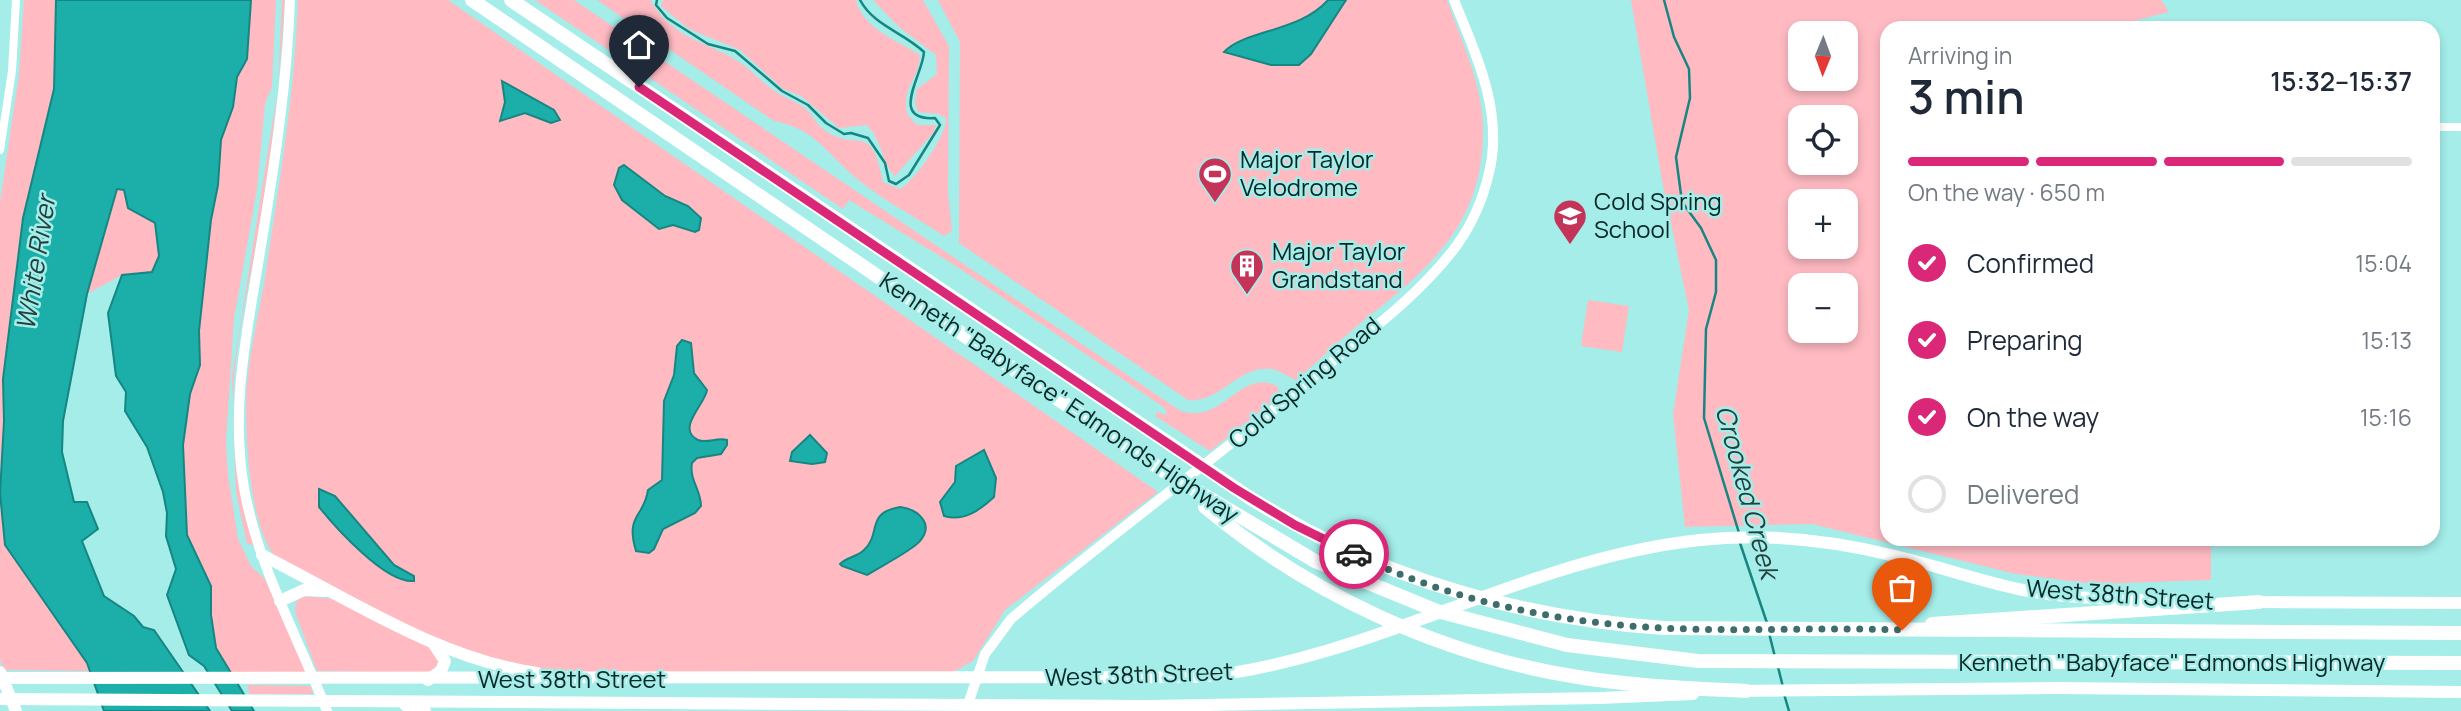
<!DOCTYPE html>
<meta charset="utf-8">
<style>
:root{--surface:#fff;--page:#f6f6f7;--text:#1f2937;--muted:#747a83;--line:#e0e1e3;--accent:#db2777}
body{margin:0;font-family:Manrope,sans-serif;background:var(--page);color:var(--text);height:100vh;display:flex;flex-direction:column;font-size:26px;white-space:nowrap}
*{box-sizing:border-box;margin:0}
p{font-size:23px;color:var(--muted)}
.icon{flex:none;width:38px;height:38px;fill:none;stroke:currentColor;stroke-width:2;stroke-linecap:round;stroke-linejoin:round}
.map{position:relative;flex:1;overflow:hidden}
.panel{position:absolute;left:1880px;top:21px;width:560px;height:525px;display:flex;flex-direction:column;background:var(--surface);border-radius:21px;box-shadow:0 4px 10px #0003}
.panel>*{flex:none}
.needle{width:46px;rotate:181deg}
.controls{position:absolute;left:1788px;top:21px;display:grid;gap:14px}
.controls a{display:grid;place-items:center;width:70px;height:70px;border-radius:14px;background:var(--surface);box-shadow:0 4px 10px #0003;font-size:35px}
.pin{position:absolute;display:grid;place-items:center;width:60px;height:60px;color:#fff;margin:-72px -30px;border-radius:50% 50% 50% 0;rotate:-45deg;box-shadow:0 0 7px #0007}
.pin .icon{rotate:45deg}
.courier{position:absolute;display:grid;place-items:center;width:70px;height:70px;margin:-35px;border:5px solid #db2777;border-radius:50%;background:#fff;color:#222;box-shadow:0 2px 9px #0007}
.head em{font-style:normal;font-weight:600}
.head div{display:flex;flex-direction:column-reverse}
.head{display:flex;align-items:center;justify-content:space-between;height:119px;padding:0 28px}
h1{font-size:46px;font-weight:600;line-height:52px}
.bar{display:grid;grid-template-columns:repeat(4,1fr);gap:10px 7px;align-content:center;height:84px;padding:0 28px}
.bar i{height:9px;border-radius:5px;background:var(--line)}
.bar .current{background:var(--accent)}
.bar p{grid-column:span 4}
ol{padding:0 28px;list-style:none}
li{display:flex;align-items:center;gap:21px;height:77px}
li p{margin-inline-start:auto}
li .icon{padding:7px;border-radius:50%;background:var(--accent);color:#fff;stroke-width:4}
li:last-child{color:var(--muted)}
li i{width:38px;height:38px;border:4px solid var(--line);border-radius:50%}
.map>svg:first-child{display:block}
.green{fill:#ffbac2;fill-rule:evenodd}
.water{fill:#1cafaa;stroke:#168683;stroke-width:2}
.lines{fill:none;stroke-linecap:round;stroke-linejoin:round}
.stream{stroke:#168683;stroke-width:2.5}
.street{stroke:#fff;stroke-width:8}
.secondary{stroke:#fff;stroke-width:10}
.primary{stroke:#fff;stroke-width:12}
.highway{stroke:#fff;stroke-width:14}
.done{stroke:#3f6d6b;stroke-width:7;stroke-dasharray:0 12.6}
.route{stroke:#db2777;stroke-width:9}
.labels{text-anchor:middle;stroke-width:5;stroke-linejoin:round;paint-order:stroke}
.poi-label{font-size:24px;fill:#092827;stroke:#a4ede9;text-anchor:start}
.street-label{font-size:24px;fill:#092827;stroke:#a4ede9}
.water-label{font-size:26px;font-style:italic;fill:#23403e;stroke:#a4ede9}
</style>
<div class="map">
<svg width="2461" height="711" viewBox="0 0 2461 711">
<rect width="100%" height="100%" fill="#a4ede9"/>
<g class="green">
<path d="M24,0H56L54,89L23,218L7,342L0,485V202L19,75Z"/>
<path d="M251,0H276L272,87L265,104L257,189L234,319L226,441L228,475L238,539L251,566L265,579L306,672H229L216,648L211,615V586L187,535L183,445L190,394L199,367V331L211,220L218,185L221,140L233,107L237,77L247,59Z"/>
<path d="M282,0H285C280,77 272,152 259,228C249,289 229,362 234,424C237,464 247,505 253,545L247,544L236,492L232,377L278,88Z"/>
<path d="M298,0H448L1158,492L1005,610L973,661L953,672H565C462,664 372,605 281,562C248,537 244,424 247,384C250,351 258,317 264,284C278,190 295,96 298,0Z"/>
<path d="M535,0H574L1179,410C1223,427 1238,368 1277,386L1281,395L1210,451L1155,416L1157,412L1167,415L1165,408L956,266L849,200L843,209Z"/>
<path d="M597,0H650C676,43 711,41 745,66C755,74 763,83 773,90C784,98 796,101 806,109C813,115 816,124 823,129C857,155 871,118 883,182L900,189C914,182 947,135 946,119L939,114L918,112L915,103L917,89L937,74L936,55L899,27L873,0H923L949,46L948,192L952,231L944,236C913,215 876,197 849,172C822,147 813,129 774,121Z"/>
<path d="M663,0H856C863,29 897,40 920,55C919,81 902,84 907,114L917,125H936L934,132L895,176C881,162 882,138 866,125L839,128L801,96L783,89L740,50L689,29L661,6Z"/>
<path d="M938,0H1447C1461,40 1483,85 1483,129C1484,217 1437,262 1373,313C1346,334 1322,358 1296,380C1289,377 1278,369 1270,369C1237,366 1221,403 1188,400L959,243L960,42Z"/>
<path d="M1631,0H2161L2169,12L2105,28H1886V539H2211V580L2093,584L2016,574L1812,524L1685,527L1673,414L1689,310L1662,180ZM1801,33H1846V79H1801ZM1801,117H1846V163H1801ZM1846,201V247H1801V201ZM1801,285H1846V331H1801Z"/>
<path d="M117,189L125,190L128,209L155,223L159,256L152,272L122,275L87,294Z"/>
<path d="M1588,300L1629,306L1622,352L1581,346Z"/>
<path d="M0,493L5,545L76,645L90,671L4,670L0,660Z"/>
<path d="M303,596L335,599L434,649L439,663L430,672L423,673L317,671L295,612L296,602Z"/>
<path d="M247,685L310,686L313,694H250Z"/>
</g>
<g class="water">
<path d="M56,0H251L247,59L237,77L233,107L221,140L218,185L211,220L199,331L200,365L190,394L183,445L187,535L211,586V615L216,648L254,711H232L204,666L189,655L167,595L176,569L166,536L167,513L163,492L147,447L125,411L126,392L116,376L108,313L122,275L152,272L159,256L155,223L128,208L124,190L117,189L87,294L63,421L62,452L74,502H87L98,529L82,541L104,596L134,616L143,627L154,630L210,711H104L87,663L5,545L0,493L4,421L3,379L23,218L54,89Z"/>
<path d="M1328,0H1346L1311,54L1299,65H1271L1224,52C1244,30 1300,32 1328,0Z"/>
<path d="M502,81L554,110L560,120L551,123L525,113L500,121L505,102Z"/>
<path d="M624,165L665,196L688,206L701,218L699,230L695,232L673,225L659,229L622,200L614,185L619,168Z"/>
<path d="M682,340L691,343L694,373L707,390C706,403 675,429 698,440C707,444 717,437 727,440V445L721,454L697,458L692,463C689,480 701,490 701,506L695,513L663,529L654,549L649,553L636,551C625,514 644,518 648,490L662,480L664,401L674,375L677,346Z"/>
<path d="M810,435L827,453L825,462L812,464L790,461L792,452Z"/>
<path d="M984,450L996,478L994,497C980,510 964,522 944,516L940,502L955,482L956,466Z"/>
<path d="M319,489L335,496L394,565L414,576V581C386,584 336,528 319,507Z"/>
<path d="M900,507C917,509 935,523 920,541C913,550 878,568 867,575L842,566L840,564C847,557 857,557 864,550C882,533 865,513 900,507Z"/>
</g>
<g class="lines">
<g class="stream">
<path d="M657,0L656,5L667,18L708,44L735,51L782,91L808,105L826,123L844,134L851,133L868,138L885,163L889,181L896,184L909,175L940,125L935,118C888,121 923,75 924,52C903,32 874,26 860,0"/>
<path d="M1664,0L1674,37L1689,69L1690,98L1676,157L1682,202L1701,228L1716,260V292L1706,329L1704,418L1739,533"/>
<path d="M1740,543L1767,623"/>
<path d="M1769,633L1775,657"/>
<path d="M1778,667L1783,687"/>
<path d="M1784,694L1789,711"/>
</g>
<g class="street">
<path d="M2432,127H2461"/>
<path d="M0,150L12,71L16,0"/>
</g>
<g class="secondary">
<path d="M290,0C287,85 274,168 260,252C247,332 230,407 244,488C258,567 298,637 327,711"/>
<path d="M966,710L985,654L1011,619C1110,534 1217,458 1317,374C1365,335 1420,295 1457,245C1472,224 1483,199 1489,173C1504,112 1476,55 1454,0"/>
</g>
<g class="primary">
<path d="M262,555C349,599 439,659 537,673"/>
<path d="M280,601L304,590L325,591"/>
<path d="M2252,602L2461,603"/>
<path d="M0,672L16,711"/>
<path d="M0,678L1201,677C1374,659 1527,558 1700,540C1766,533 1831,540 1895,556C1938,566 1979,581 2023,590C2082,601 2142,599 2202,601"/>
<path d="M428,680L441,671L445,661L433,643"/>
<path d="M1736,691L2058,688L2461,692"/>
<path d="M0,699L1150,706L1600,698L1693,694"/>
<path d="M405,705L425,711"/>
</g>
<g class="highway">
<path d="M472,0L1162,470L1315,561L1437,611L1567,645L1698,661L2461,663"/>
<path d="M511,0L1247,496C1374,576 1515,618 1664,628L2461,633"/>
<path d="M1205,507C1308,593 1438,654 1572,676C1629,686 1687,688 1746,691"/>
<path d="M1932,624L2259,602"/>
</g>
</g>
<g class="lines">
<path class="done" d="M1354,554C1448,600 1558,623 1662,628C1742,632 1822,627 1902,630"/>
<path class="route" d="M639,87L1234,488L1295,525L1354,554"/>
</g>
<defs>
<g id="stadium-pin" transform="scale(1.75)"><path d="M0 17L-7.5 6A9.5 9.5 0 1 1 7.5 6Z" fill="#c43458" stroke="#a4ede9"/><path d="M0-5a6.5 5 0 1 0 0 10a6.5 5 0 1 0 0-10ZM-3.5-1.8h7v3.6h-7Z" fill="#fff"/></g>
<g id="school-pin" transform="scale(1.75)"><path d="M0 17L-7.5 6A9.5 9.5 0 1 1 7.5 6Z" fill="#c43458" stroke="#a4ede9"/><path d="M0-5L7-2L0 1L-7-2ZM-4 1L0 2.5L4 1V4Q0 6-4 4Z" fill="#fff"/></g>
<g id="building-pin" transform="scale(1.75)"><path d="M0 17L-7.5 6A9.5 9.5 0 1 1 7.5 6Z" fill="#c43458" stroke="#a4ede9"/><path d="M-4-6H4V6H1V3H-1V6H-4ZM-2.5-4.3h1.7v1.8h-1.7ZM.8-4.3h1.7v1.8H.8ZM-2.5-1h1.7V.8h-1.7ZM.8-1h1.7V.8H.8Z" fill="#fff"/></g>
</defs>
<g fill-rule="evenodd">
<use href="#stadium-pin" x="1215" y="174"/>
<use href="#school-pin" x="1570" y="216"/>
<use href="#building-pin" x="1247" y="266"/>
</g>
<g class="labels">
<g class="poi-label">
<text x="1240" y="168">Major Taylor<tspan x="1240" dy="28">Velodrome</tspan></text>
<text x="1594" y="210">Cold Spring<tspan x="1594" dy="28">School</tspan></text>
<text x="1272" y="260">Major Taylor<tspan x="1272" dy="28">Grandstand</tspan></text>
</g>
<g class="street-label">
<text transform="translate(1305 383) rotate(-40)" y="8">Cold Spring Road</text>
<text transform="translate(1059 398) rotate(34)" y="8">Kenneth "Babyface" Edmonds Highway</text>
<text transform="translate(2120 595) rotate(4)" y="8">West 38th Street</text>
<text x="2172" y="671">Kenneth "Babyface" Edmonds Highway</text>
<text transform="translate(1139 675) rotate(-2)" y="8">West 38th Street</text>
<text x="572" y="688">West 38th Street</text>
</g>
<g class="water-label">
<text transform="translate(36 263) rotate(-81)" y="9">White River</text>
<text transform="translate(1747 492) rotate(75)" y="9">Crooked Creek</text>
</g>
</g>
</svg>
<div class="controls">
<a><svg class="needle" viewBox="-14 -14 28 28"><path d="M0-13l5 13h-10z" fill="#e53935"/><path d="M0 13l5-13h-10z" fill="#747a83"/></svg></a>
<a><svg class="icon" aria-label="locate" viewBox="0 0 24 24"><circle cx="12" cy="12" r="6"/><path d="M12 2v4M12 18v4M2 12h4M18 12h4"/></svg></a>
<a>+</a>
<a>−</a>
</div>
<div class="pin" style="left:1902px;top:630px;background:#ea580c"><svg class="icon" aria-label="bag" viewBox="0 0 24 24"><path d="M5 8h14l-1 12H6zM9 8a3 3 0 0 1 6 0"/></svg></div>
<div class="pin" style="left:639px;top:87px;background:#1f2937"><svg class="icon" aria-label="home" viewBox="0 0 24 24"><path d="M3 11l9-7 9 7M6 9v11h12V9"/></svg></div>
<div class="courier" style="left:1354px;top:554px"><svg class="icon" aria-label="car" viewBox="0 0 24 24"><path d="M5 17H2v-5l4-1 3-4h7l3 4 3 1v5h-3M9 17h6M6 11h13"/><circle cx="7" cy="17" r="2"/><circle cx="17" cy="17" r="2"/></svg></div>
<section class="panel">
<div class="head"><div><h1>3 min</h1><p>Arriving in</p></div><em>15:32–15:37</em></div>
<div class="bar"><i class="current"></i><i class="current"></i><i class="current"></i><i></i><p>On the way · 650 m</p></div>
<ol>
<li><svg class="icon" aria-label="check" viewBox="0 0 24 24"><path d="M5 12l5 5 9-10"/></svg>Confirmed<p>15:04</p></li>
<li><svg class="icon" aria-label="check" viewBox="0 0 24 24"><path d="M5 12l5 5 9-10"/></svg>Preparing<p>15:13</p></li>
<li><svg class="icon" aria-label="check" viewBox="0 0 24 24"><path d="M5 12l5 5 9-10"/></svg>On the way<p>15:16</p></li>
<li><i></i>Delivered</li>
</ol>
</section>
</div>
